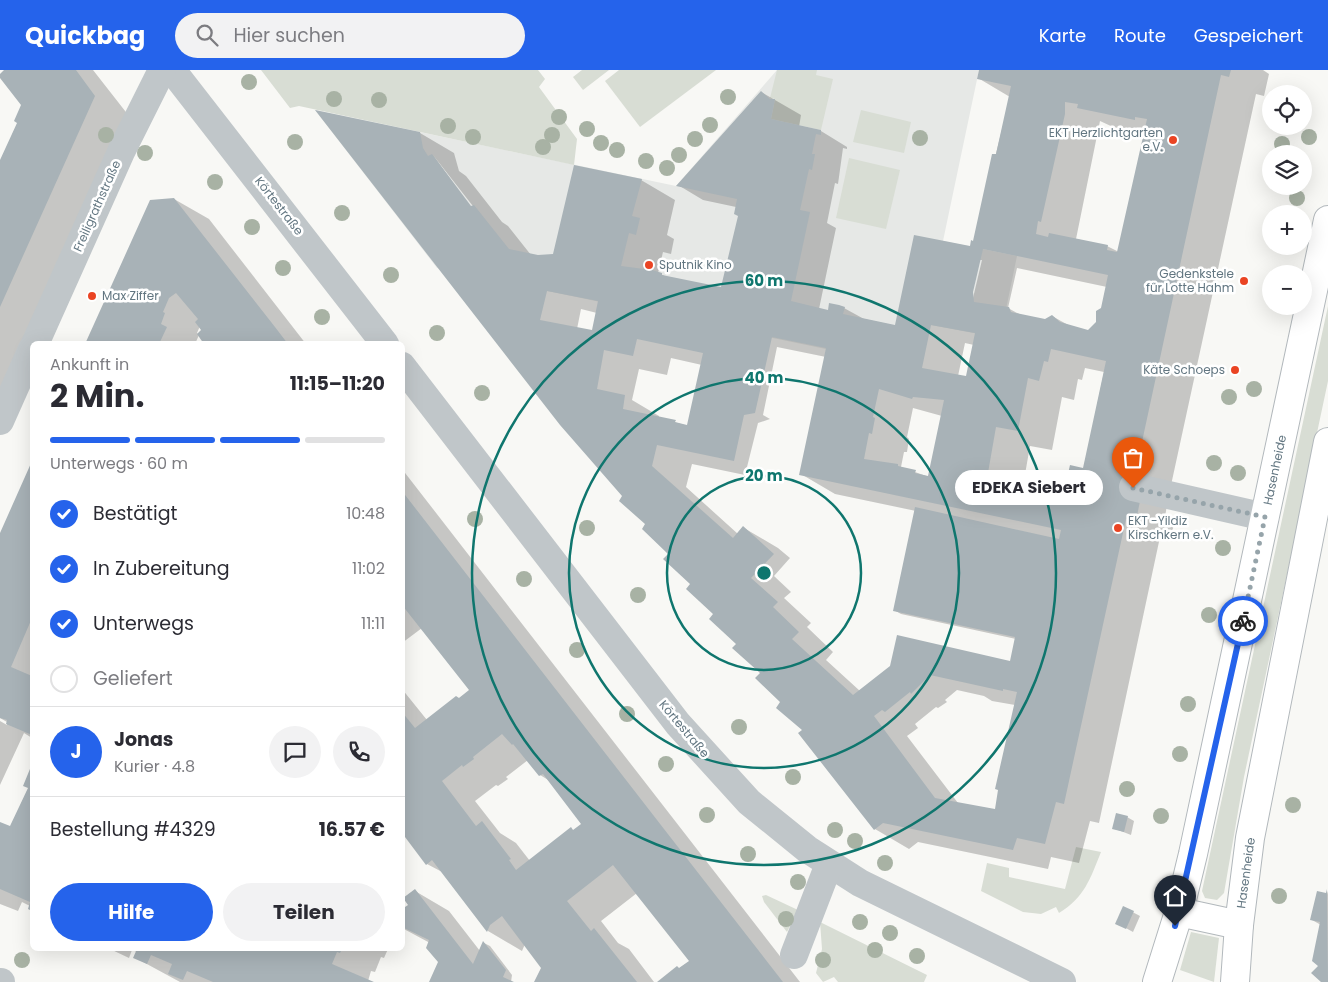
<!DOCTYPE html>
<html lang="de">
<meta charset="utf-8">
<style>
:root{--surface:#fff;--page:#f2f2f3;--text:#2b2b33;--muted:#7c7c81;--line:#e1e1e2;--accent:#2563eb}
body{margin:0;font-family:Poppins,sans-serif;background:var(--page);color:var(--text);height:100vh;display:flex;flex-direction:column;font-size:19px;white-space:nowrap}
*{box-sizing:border-box;margin:0}
p{font-size:16px;color:var(--muted)}
.icon{flex:none;width:28px;height:28px;fill:none;stroke:currentColor;stroke-width:2;stroke-linecap:round;stroke-linejoin:round}
.map{position:relative;flex:1;overflow:hidden}
.side{position:absolute;left:30px;top:271px;width:375px;height:610px;display:flex;flex-direction:column;background:var(--surface);border-radius:8px;box-shadow:0 5px 20px #0002}
.side>*{flex:none}
.buttons{position:absolute;left:1262px;top:15px;display:grid;gap:10px}
.buttons a{display:grid;place-items:center;width:50px;height:50px;border-radius:50%;background:var(--surface);box-shadow:0 5px 20px #0002;font-size:25px}
.pin{position:absolute;display:grid;place-items:center;width:42px;height:42px;color:#fff;margin:-51px -21px;border-radius:50% 50% 50% 0;rotate:-45deg;box-shadow:0 0 5px #0007}
.pin .icon{rotate:45deg}
.courier{position:absolute;display:grid;place-items:center;width:50px;height:50px;margin:-25px;border:4px solid #2563eb;border-radius:50%;background:#fff;color:#222;box-shadow:0 1px 6px #0007}
.bubble{position:absolute;height:35px;border-radius:18px;background:var(--surface);box-shadow:0 5px 20px #0002;font-size:16px;font-weight:700;line-height:35px;text-align:center}
.headline em{font-style:normal;font-weight:700}
.headline div{display:flex;flex-direction:column-reverse}
.headline{display:flex;align-items:center;justify-content:space-between;height:85px;padding:0 20px}
h1{font-size:32px;font-weight:700;line-height:38px}
.bar{display:grid;grid-template-columns:repeat(4,1fr);gap:8px 5px;align-content:center;height:60px;padding:0 20px}
.bar i{height:6px;border-radius:4px;background:var(--line)}
.bar .active{background:var(--accent)}
.bar p{grid-column:span 4}
.line{display:flex;align-items:center;gap:12px;padding:0 20px;border-top:1px solid var(--line)}
.line div{flex:1}
.round{display:grid;place-items:center;flex:none;width:52px;height:52px;border-radius:26px;background:var(--page)}
ol{padding:0 20px;list-style:none}
li{display:flex;align-items:center;gap:15px;height:55px}
li p{margin-inline-start:auto}
li .icon{padding:5px;border-radius:50%;background:var(--accent);color:#fff;stroke-width:4}
li:last-child{color:var(--muted)}
li i{width:28px;height:28px;border:2px solid var(--line);border-radius:50%}
.action{display:flex;gap:10px;margin-top:auto;padding:10px 20px}
.action a{flex:1;height:58px;border-radius:30px;background:var(--accent);color:#fff;font-size:20px;font-weight:700;line-height:58px;text-align:center}
.action a+a{background:var(--page);color:var(--text)}
header{display:flex;align-items:center;gap:30px;box-sizing:border-box;height:70px;padding:0 25px;background:var(--accent);color:#fff}
header strong{font-size:24px}
nav{display:flex;gap:28px;margin-inline-start:auto;font-size:18px}
.search{width:350px;height:45px;background:var(--page);display:flex;align-items:center;gap:12px;box-sizing:border-box;padding:0 18px;border-radius:28px;color:var(--muted);font-size:19px}
.map>svg:first-child{display:block}
.built{fill:#e6e8e6}
.green{fill:#d8ddd4}
.shadow{fill:#0003;fill-rule:evenodd}
.building{fill:#a8b2b7;fill-rule:evenodd}
.lines{fill:none;stroke-linecap:round;stroke-linejoin:round}
.major-casing{stroke:#b2b8bc;stroke-width:30}
.minor{stroke:#c0c6c9;stroke-width:28}
.major{stroke:#fff;stroke-width:28}
.tree{fill:#a8b2a4}
.done{stroke:#96a4aa;stroke-width:5;stroke-dasharray:0 9}
.route{stroke:#2563eb;stroke-width:6}
.ring{fill:none;stroke:#0f766e;stroke-width:2.5}
.poi-dot{fill:#ea4423;stroke:#fff;stroke-width:2}
.labels{text-anchor:middle;stroke-width:5;stroke-linejoin:round;paint-order:stroke}
.poi-label{font-size:12px;fill:#627681;stroke:#fff;text-anchor:end}
.street-label{font-size:12px;fill:#627681;stroke:#fff}
.centre{fill:#0f766e;stroke:#fff;stroke-width:2.5}
.ring-label{font-size:15px;text-anchor:middle;font-weight:bold;fill:#0f766e;stroke:#fff;stroke-width:5;stroke-linejoin:round;paint-order:stroke}
</style>
<header>
<strong>Quickbag</strong>
<div class="search"><svg class="icon" aria-label="search" viewBox="0 0 24 24"><circle cx="10" cy="10" r="6"/><path d="M15 15l6 6"/></svg>Hier suchen</div>
<nav><a>Karte</a><a>Route</a><a>Gespeichert</a></nav>
</header>
<div class="map">
<svg width="1328" height="912" viewBox="0 0 1328 912">
<rect width="100%" height="100%" fill="#f8f8f5"/>
<path class="built" d="M777,0H979L943,171L1017,186L1000,268L931,255L826,279L437,198L315,40L676,116Z"/>
<g class="green">
<path d="M261,0H538L545,9L539,17L577,69L574,95L299,36L290,38Z"/>
<path d="M582,0H609L583,20L573,7Z"/>
<path d="M619,0H716L640,57L605,11Z"/>
<path d="M777,0H817L816,5L833,9L821,60L771,49L775,29L770,28Z"/>
<path d="M861,40L911,52L904,83L853,72Z"/>
<path d="M849,88L900,100L886,159L836,148Z"/>
<path d="M1328,236V311L1244,707L1224,823L1217,830L1205,828L1202,821Z"/>
<path d="M1076,777L1101,782C1090,809 1085,827 1059,843L1056,837L1041,844L1023,842L981,821L987,793L1009,798V807L1065,819Z"/>
<path d="M766,825L798,840L787,862L764,832L762,826Z"/>
<path d="M820,852L927,905L924,912H838L834,907L823,912L816,903L822,879Z"/>
<path d="M1191,862L1219,868L1214,912L1180,900Z"/>
</g>
<g class="shadow">
<path d="M7,0H93L129,46L0,333V93L18,52L23,35L0,6Z"/>
<path d="M980,0H1263L1269,4L1264,26L1256,24L1168,429L1165,447L1174,452L1171,470L1160,467L1099,753L1090,751L1079,793L1051,787L1048,799L918,772L909,779L875,759L761,603L646,454L318,42L420,63L454,83L459,101L466,106L502,152L508,156L531,185L554,186L641,110L675,130L667,165L674,169L671,184L663,182L658,203L667,207L722,218L740,147L736,137L703,130L678,115L761,22L801,45L799,57L821,61L847,77V79L843,78L838,114L835,113L827,153L836,158L819,239L829,241L844,238L864,249L896,256L974,172L1010,27L978,8ZM1100,51L1113,57L1145,64L1119,182L1107,176L1076,169ZM433,85L476,140L474,142ZM979,190H982L973,228H971ZM1017,198L1107,217L1098,252L1089,262L1070,256L1052,246L1045,250L1021,245L1008,238ZM581,239L597,243L593,262L577,259ZM965,273L974,275L967,308L958,306ZM777,277L826,287L801,404L835,424L916,441L894,540L901,544L1016,569L1011,592L891,597L860,621L826,590L833,582L807,557L811,553L784,528L791,522L774,506L790,488L778,478L744,458L738,464L686,417L692,394L745,405L758,353L770,349L763,345ZM671,288L702,295L688,356L659,348V346L632,330L639,299L667,305ZM1085,298L1104,302L1084,399L1062,436L1021,427L1030,376L1052,380L1062,327L1074,330L1078,309L1082,310ZM913,338L942,346L929,407L901,397L904,382H907L909,369L907,367ZM957,620L984,626L992,631L1015,635L996,740L958,733L907,666L918,658L915,654L936,637L938,638L947,632L945,630Z"/>
<path d="M174,129L209,149L306,274H205L199,265L195,274H87ZM200,256L203,260L198,264L197,263Z"/>
<path d="M32,394V668L24,663L0,715V651L7,655V652L0,648V466Z"/>
<path d="M402,399L800,912H659L690,891L637,823L601,851L618,873L629,879L654,912H535L542,897L525,874L522,881L488,861L444,803L427,794L402,761V619L427,650L471,620L422,558L402,573ZM528,690L540,705L550,711L583,754L574,761L571,759L530,791L516,773L500,763L475,731L496,715L498,716L508,709L506,707Z"/>
<path d="M32,700V840L29,839L30,836L22,832L18,841L0,834V753L10,758L29,717L25,715Z"/>
<path d="M1127,747L1134,751L1131,765L1113,758Z"/>
<path d="M415,821L449,841L480,881L484,873L490,876L512,905L511,912H431L439,891L430,873L402,858V841L410,835Z"/>
<path d="M1328,821V912H1323L1320,896L1321,855L1312,850L1318,822L1327,824Z"/>
<path d="M1123,837L1140,846L1133,862L1124,857Z"/>
<path d="M110,879H388L384,888L381,887L375,902L371,901L368,911L371,912H180L134,887L137,882L132,880L129,888Z"/>
</g>
<g class="building">
<path d="M4,0H76L95,26L0,237V90L17,53L14,51L21,35L0,8V4Z"/>
<path d="M979,0H1231L1229,7L1221,5L1134,409L1140,431L1136,451L1126,449L1064,734L1056,732L1045,774L1017,768L1013,780L883,753L874,760L798,663L802,660L776,638L780,632L755,608L760,603L732,578L736,574L709,549L713,544L686,519L690,514L663,489L668,484L642,459L645,454L619,431L622,426L560,355L315,40L420,62L423,78L428,86L432,84L471,136L474,135L509,179L538,185L553,184L574,95L642,109L632,146L640,148L636,165L629,163L621,196L652,200L662,203V205L721,217L738,146L734,144L737,129L676,116L761,21L770,29H775L771,49L821,60V65L816,64L812,84H815L812,100L809,99L800,140L810,142L791,231L828,240L829,233L839,235L845,237L843,244L895,255L914,165L970,176L971,170L973,171L992,84H996L1011,16L977,9ZM1065,32L1078,34L1077,38L1135,50V47L1147,49L1117,182L1107,180L1108,175L1049,163L1048,167L1036,164L1038,151L1041,152L1065,44ZM983,179L1108,205L1101,238L1096,241V252L1088,260L1060,252L1052,245L1045,249L1011,242L1009,237L974,232L973,222ZM547,221L598,231L592,260L540,250ZM931,255L975,263L966,306L922,298ZM772,267L826,278L799,405L1061,460L1059,469L915,437L893,541L1015,567L1010,591L897,565L890,596L853,625L792,569L799,562L773,537L778,532L751,508L774,484L743,456L733,468L652,396L657,375L734,391L744,345L755,343ZM637,269L703,283L687,355L675,352L676,350L623,339L625,325L597,319L604,280L633,286ZM1051,279L1106,291L1083,398L1070,395L1061,434L1008,423V425L985,420L996,357L1018,361L1028,308L1039,311L1044,291L1048,292ZM879,319L912,329L913,327L944,330L928,406L915,403L916,400L898,396V394L864,389L869,363L872,364L875,348L873,347ZM930,605L1003,621V619L1017,622L995,719L998,720L995,739L935,728L874,646L882,640L885,642L910,622L911,624Z"/>
<path d="M174,128L275,257L288,274H204L197,264L201,260L195,252L198,249L176,223L169,228L163,242L165,243L161,254L167,257L159,274H85L150,130Z"/>
<path d="M32,391V548L11,597L32,606V665L6,654L7,650L0,648V463Z"/>
<path d="M402,421L664,759L783,912H657L677,896L679,898L689,891L613,795L567,831L591,861L594,858L637,912H534L541,898L502,846L490,855L487,862L432,790L426,795L402,763V642L415,658L456,626L459,628L469,620L402,535ZM502,664L512,675L513,674L539,706L543,704L581,754L573,760L571,757L516,800L509,790L511,789L482,751L476,756L442,711L462,695L463,697L474,689L473,687Z"/>
<path d="M32,694V841L28,839L30,832L0,819V752L10,756L28,718L23,716Z"/>
<path d="M1116,743L1128,746L1124,762L1112,759Z"/>
<path d="M415,819L473,894L483,871L506,900L503,907L514,912H429L438,892L426,878L429,870L402,857V839L408,835L403,828Z"/>
<path d="M1327,819L1328,912H1321L1311,903L1318,896L1312,891L1320,852L1310,850L1317,821L1326,823Z"/>
<path d="M1123,836L1134,841L1126,859L1115,854Z"/>
<path d="M137,879H342L340,883L337,882L332,894L374,912H213L187,901L183,910L168,904L172,894L151,885L147,894L133,888Z"/>
</g>
<g class="lines">
<g class="major-casing">
<g id="major">
<path d="M1179,842L1239,855"/>
<path d="M1157,912L1179,842L1193,784L1328,150"/>
<path d="M1235,912L1239,855L1250,768L1328,372"/>
</g>
</g>
<g class="minor">
<path d="M172,0L385,274"/>
<path d="M35,274L121,82L162,0"/>
<path d="M402,296L678,654L749,732L807,779L860,813L1062,912"/>
<path d="M0,351L32,279"/>
<path d="M1133,417L1265,447"/>
<path d="M794,885L829,794"/>
<path d="M0,912H1"/>
</g>
<use href="#major" class="major"/>
</g>
<g class="tree">
<circle cx="249" cy="12" r="8"/>
<circle cx="728" cy="27" r="8"/>
<circle cx="334" cy="29" r="8"/>
<circle cx="379" cy="30" r="8"/>
<circle cx="559" cy="47" r="8"/>
<circle cx="710" cy="55" r="8"/>
<circle cx="448" cy="56" r="8"/>
<circle cx="587" cy="59" r="8"/>
<circle cx="106" cy="65" r="8"/>
<circle cx="552" cy="65" r="8"/>
<circle cx="473" cy="67" r="8"/>
<circle cx="1309" cy="67" r="8"/>
<circle cx="920" cy="68" r="8"/>
<circle cx="695" cy="69" r="8"/>
<circle cx="295" cy="72" r="8"/>
<circle cx="601" cy="73" r="8"/>
<circle cx="1282" cy="74" r="8"/>
<circle cx="543" cy="77" r="8"/>
<circle cx="617" cy="80" r="8"/>
<circle cx="145" cy="83" r="8"/>
<circle cx="679" cy="85" r="8"/>
<circle cx="646" cy="91" r="8"/>
<circle cx="667" cy="98" r="8"/>
<circle cx="215" cy="112" r="8"/>
<circle cx="1297" cy="128" r="8"/>
<circle cx="342" cy="143" r="8"/>
<circle cx="252" cy="157" r="8"/>
<circle cx="283" cy="198" r="8"/>
<circle cx="391" cy="205" r="8"/>
<circle cx="322" cy="247" r="8"/>
<circle cx="437" cy="263" r="8"/>
<circle cx="1254" cy="319" r="8"/>
<circle cx="482" cy="323" r="8"/>
<circle cx="1229" cy="327" r="8"/>
<circle cx="1214" cy="393" r="8"/>
<circle cx="1238" cy="403" r="8"/>
<circle cx="475" cy="449" r="8"/>
<circle cx="587" cy="458" r="8"/>
<circle cx="1223" cy="478" r="8"/>
<circle cx="524" cy="509" r="8"/>
<circle cx="638" cy="525" r="8"/>
<circle cx="1209" cy="545" r="8"/>
<circle cx="577" cy="580" r="8"/>
<circle cx="1188" cy="634" r="8"/>
<circle cx="627" cy="644" r="8"/>
<circle cx="739" cy="657" r="8"/>
<circle cx="1180" cy="684" r="8"/>
<circle cx="666" cy="694" r="8"/>
<circle cx="793" cy="707" r="8"/>
<circle cx="1127" cy="719" r="8"/>
<circle cx="1293" cy="735" r="8"/>
<circle cx="707" cy="745" r="8"/>
<circle cx="1161" cy="746" r="8"/>
<circle cx="835" cy="760" r="8"/>
<circle cx="855" cy="771" r="8"/>
<circle cx="748" cy="784" r="8"/>
<circle cx="885" cy="793" r="8"/>
<circle cx="798" cy="812" r="8"/>
<circle cx="1279" cy="826" r="8"/>
<circle cx="786" cy="849" r="8"/>
<circle cx="860" cy="852" r="8"/>
<circle cx="890" cy="863" r="8"/>
<circle cx="875" cy="880" r="8"/>
<circle cx="917" cy="886" r="8"/>
<circle cx="22" cy="890" r="8"/>
<circle cx="823" cy="890" r="8"/>
</g>
<g class="lines">
<path class="done" d="M1133,418L1265,447L1243,551"/>
<path class="route" d="M1175,856L1243,551"/>
</g>
<g class="ring">
<circle cx="764" cy="503" r="97"/>
<circle cx="764" cy="503" r="195"/>
<circle cx="764" cy="503" r="292"/>
</g>
<g class="poi-dot">
<circle cx="1173" cy="70" r="5"/>
<circle cx="649" cy="195" r="5"/>
<circle cx="1244" cy="211" r="5"/>
<circle cx="92" cy="226" r="5"/>
<circle cx="1235" cy="300" r="5"/>
<circle cx="1118" cy="458" r="5"/>
</g>
<g class="labels">
<g class="poi-label">
<text x="1163" y="67">EKT Herzlichtgarten<tspan x="1163" dy="14">e.V.</tspan></text>
<text x="659" y="199" text-anchor="start">Sputnik Kino</text>
<text x="1234" y="208">Gedenkstele<tspan x="1234" dy="14">für Lotte Hahm</tspan></text>
<text x="102" y="230" text-anchor="start">Max Ziffer</text>
<text x="1225" y="304">Käte Schoeps</text>
<text x="1128" y="455" text-anchor="start">EKT -Yildiz<tspan x="1128" dy="14">Kirschkern e.V.</tspan></text>
</g>
<g class="street-label">
<text transform="translate(97 136) rotate(-66)" y="4">Freiligrathstraße</text>
<text transform="translate(279 136) rotate(52)" y="4">Körtestraße</text>
<text transform="translate(1275 400) rotate(-78)" y="4">Hasenheide</text>
<text transform="translate(684 659) rotate(50)" y="4">Körtestraße</text>
<text transform="translate(1246 803) rotate(-82)" y="4">Hasenheide</text>
</g>
</g>
<circle cx="764" cy="503" r="8" class="centre"/>
<g class="ring-label">
<text x="764" y="216">60 m</text>
<text x="764" y="313">40 m</text>
<text x="764" y="411">20 m</text>
</g>
</svg>
<div class="buttons">
<a><svg class="icon" aria-label="locate" viewBox="0 0 24 24"><circle cx="12" cy="12" r="6"/><path d="M12 2v4M12 18v4M2 12h4M18 12h4"/></svg></a>
<a><svg class="icon" aria-label="layers" viewBox="0 0 24 24"><path d="M12 4l9 5-9 5-9-5zM3 14l9 5 9-5"/></svg></a>
<a>+</a>
<a>−</a>
</div>
<div class="pin" style="left:1133px;top:418px;background:#ea580c"><svg class="icon" aria-label="bag" viewBox="0 0 24 24"><path d="M5 8h14l-1 12H6zM9 8a3 3 0 0 1 6 0"/></svg></div>
<div class="pin" style="left:1175px;top:856px;background:#1f2937"><svg class="icon" aria-label="home" viewBox="0 0 24 24"><path d="M3 11l9-7 9 7M6 9v11h12V9"/></svg></div>
<div class="courier" style="left:1243px;top:551px"><svg class="icon" aria-label="bike" viewBox="0 0 24 24"><circle cx="6" cy="16" r="4"/><circle cx="18" cy="16" r="4"/><path d="M6 16l4-8h5l3 8M10 8l3 8H6M13 5h3"/></svg></div>
<div class="bubble" style="left:955px;top:400px;width:148px">EDEKA Siebert</div>
<section class="side">
<div class="headline"><div><h1>2 Min.</h1><p>Ankunft in</p></div><em>11:15–11:20</em></div>
<div class="bar"><i class="active"></i><i class="active"></i><i class="active"></i><i></i><p>Unterwegs · 60 m</p></div>
<ol>
<li><svg class="icon" aria-label="check" viewBox="0 0 24 24"><path d="M5 12l5 5 9-10"/></svg>Bestätigt<p>10:48</p></li>
<li><svg class="icon" aria-label="check" viewBox="0 0 24 24"><path d="M5 12l5 5 9-10"/></svg>In Zubereitung<p>11:02</p></li>
<li><svg class="icon" aria-label="check" viewBox="0 0 24 24"><path d="M5 12l5 5 9-10"/></svg>Unterwegs<p>11:11</p></li>
<li><i></i>Geliefert</li>
</ol>
<div class="line" style="height:90px"><b class="round" style="background:var(--accent);color:#fff">J</b><div><b>Jonas</b><p>Kurier · 4.8</p></div><a class="round"><svg class="icon" aria-label="chat" viewBox="0 0 24 24"><path d="M4 5h16v11H9l-5 4z"/></svg></a><a class="round"><svg class="icon" aria-label="phone" viewBox="0 0 24 24"><path d="M5 4h4l2 5-3 2q2 4 5 5l2-3 5 2v4C11 20 4 13 5 4z"/></svg></a></div>
<div class="line" style="height:65px"><div>Bestellung #4329</div><b>16.57 €</b></div>
<div class="action"><a>Hilfe</a><a>Teilen</a></div>
</section>
</div>
